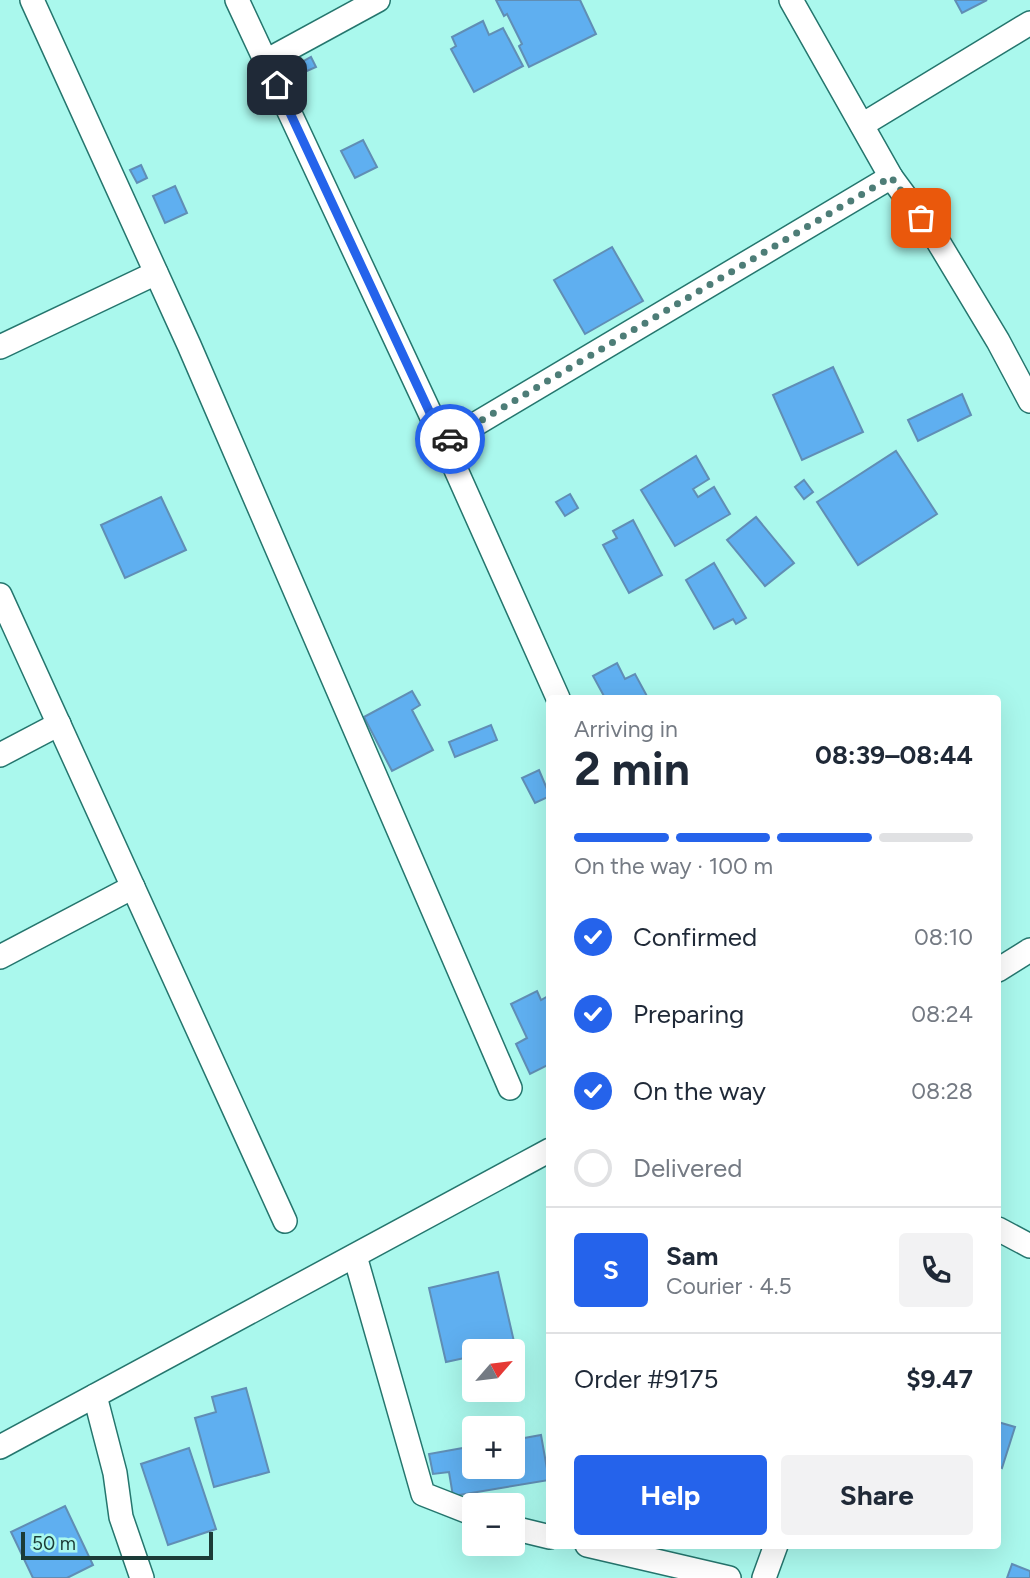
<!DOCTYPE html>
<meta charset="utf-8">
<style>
:root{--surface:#fff;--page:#f2f2f3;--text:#1f2937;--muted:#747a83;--line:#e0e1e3;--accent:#2563eb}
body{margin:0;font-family:Figtree,sans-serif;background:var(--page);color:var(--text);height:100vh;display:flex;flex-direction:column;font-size:26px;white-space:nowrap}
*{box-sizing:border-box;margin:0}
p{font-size:23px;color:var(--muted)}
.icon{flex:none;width:38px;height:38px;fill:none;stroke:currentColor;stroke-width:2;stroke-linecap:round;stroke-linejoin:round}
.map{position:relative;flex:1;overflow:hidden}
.side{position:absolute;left:546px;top:695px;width:455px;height:854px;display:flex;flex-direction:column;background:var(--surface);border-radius:7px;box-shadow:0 7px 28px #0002}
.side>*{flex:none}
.needle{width:46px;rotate:62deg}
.buttons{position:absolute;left:462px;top:1339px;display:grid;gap:14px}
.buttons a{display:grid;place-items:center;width:63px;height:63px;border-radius:7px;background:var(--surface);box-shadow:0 7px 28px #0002;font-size:35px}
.scale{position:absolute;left:21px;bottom:18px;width:192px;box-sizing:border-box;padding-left:7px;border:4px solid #1b3b37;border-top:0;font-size:19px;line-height:24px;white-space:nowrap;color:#1b3b37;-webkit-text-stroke:5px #aaf8ed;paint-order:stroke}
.pin{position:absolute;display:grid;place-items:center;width:60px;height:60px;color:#fff;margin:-30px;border-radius:14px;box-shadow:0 4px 10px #0006}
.courier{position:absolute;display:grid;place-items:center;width:70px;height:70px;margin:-35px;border:5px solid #2563eb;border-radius:50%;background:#fff;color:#222;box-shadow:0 2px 9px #0007}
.overview em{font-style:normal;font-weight:700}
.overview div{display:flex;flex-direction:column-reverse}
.overview{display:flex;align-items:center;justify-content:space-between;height:119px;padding:0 28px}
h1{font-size:46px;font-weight:700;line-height:52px}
.bar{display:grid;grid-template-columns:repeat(4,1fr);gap:10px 7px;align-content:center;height:84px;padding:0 28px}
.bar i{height:9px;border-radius:5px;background:var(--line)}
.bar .on{background:var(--accent)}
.bar p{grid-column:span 4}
.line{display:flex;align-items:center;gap:18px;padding:0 28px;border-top:2px solid var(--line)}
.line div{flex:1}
.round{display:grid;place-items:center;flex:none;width:74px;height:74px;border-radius:7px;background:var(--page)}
ol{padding:0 28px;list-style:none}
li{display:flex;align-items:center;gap:21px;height:77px}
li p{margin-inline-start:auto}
li .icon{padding:7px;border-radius:50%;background:var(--accent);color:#fff;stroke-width:4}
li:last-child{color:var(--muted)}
li i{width:38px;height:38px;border:4px solid var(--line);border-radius:50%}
.action{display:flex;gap:14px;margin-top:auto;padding:14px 28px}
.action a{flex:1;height:80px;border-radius:7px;background:var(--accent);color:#fff;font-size:28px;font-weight:700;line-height:80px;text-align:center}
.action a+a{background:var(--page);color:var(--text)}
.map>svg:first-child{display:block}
.building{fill:#5faff0;stroke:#608eb5;stroke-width:2}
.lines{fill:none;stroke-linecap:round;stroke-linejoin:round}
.street-casing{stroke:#25766e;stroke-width:26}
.street{stroke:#fff;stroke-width:23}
.done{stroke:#4d7d77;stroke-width:7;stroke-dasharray:0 12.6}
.route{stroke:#2563eb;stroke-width:9}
</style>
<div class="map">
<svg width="1030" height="1578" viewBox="0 0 1030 1578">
<rect width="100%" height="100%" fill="#aaf8ed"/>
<g class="building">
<path d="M496,0H580L596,34L529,67L519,46L522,44L507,14L504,16Z"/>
<path d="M955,0H987L962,13Z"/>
<path d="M483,21L489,35L503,28L523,66L474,92L451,49L456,46L452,37Z"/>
<path d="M311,57L316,67L307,71L302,62Z"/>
<path d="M363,140L377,167L355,178L341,151Z"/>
<path d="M141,165L147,178L137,183L130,170Z"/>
<path d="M175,186L187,213L165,223L153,196Z"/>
<path d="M612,247L643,301L585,334L554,280Z"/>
<path d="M833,367L863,432L802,460L773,395Z"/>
<path d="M962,394L971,415L918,441L908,420Z"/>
<path d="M896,451L937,514L858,565L817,502Z"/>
<path d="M696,456L709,479L693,489L698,497L714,487L730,514L675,546L641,490Z"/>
<path d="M804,480L813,492L804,499L795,487Z"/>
<path d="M570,494L578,508L565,516L556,502Z"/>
<path d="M161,497L186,550L125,578L101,525Z"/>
<path d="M756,517L794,563L765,586L727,540Z"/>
<path d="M633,520L662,575L629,593L603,545L617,538L613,531Z"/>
<path d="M714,563L746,618L736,624L733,619L714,629L686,580Z"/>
<path d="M617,663L625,679L635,674L648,698H605L593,676Z"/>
<path d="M412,691L420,705L412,710L433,750L392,771L364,717Z"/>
<path d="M491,725L497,740L455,757L449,742Z"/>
<path d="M539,770L550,796L535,803L522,778Z"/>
<path d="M537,991L541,1000L550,995V1064L530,1074L516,1044L527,1038L511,1004Z"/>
<path d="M498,1272L515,1346L495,1351H474V1356L446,1362L429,1288Z"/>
<path d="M246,1388L269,1472L214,1487L195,1418L216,1412L212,1397Z"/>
<path d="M998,1422L1015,1427L1002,1468L998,1466Z"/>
<path d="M541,1435L549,1480L453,1496L449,1472L433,1474L429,1454L474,1446V1466H513V1440Z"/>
<path d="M189,1448L216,1529L168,1545L141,1464Z"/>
<path d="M65,1506L93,1565L67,1578H33L11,1532Z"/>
<path d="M1012,1564L1030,1571V1578H1007Z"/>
</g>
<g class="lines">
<g class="street-casing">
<g id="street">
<path d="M32,0L189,345L510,1088"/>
<path d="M237,0L444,443L558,698"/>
<path d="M791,0L891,177L936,238L998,341L1030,401"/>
<path d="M266,61L378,0"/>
<path d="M862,125L1030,23"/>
<path d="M0,347L156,273"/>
<path d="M444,443L891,177"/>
<path d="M0,595L285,1221"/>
<path d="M0,755L59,724"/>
<path d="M0,957L133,887"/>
<path d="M998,970L1030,950"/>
<path d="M998,1229L1030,1246"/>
<path d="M355,1256L423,1494L474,1514"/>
<path d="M95,1396L115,1473L121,1517L142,1578"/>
<path d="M0,1447L550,1150"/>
<path d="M513,1528L550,1537"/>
<path d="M587,1545L729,1578"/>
<path d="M764,1578L776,1545"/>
</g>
</g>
<use href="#street" class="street"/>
</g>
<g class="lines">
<path class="done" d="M450,439L891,177L921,218"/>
<path class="route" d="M277,85L444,443L450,439"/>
</g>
</svg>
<div class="buttons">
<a><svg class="needle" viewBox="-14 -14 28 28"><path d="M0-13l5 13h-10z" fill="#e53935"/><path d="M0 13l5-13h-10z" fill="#747a83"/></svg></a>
<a>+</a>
<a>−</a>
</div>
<div class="scale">50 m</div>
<div class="pin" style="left:921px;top:218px;background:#ea580c"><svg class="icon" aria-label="bag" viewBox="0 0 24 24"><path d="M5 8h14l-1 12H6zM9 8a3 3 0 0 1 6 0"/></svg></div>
<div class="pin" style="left:277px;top:85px;background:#1f2937"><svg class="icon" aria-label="home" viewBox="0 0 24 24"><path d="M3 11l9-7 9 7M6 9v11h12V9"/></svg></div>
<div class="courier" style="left:450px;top:439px"><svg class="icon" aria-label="car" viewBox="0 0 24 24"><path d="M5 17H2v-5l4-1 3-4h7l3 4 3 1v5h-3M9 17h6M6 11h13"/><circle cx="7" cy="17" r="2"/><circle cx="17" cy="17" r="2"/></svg></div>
<section class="side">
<div class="overview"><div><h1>2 min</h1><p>Arriving in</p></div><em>08:39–08:44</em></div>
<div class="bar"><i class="on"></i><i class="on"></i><i class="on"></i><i></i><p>On the way · 100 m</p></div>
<ol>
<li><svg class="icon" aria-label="check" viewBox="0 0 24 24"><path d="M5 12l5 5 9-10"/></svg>Confirmed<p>08:10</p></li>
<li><svg class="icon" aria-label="check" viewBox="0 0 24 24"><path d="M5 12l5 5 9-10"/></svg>Preparing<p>08:24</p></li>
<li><svg class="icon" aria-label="check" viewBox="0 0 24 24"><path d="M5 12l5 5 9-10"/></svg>On the way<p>08:28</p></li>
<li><i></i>Delivered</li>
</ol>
<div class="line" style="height:126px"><b class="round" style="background:var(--accent);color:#fff">S</b><div><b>Sam</b><p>Courier · 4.5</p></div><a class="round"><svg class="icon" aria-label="phone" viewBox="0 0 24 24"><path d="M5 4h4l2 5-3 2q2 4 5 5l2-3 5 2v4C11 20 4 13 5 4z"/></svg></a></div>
<div class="line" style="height:91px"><div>Order #9175</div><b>$9.47</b></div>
<div class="action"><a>Help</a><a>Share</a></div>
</section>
</div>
